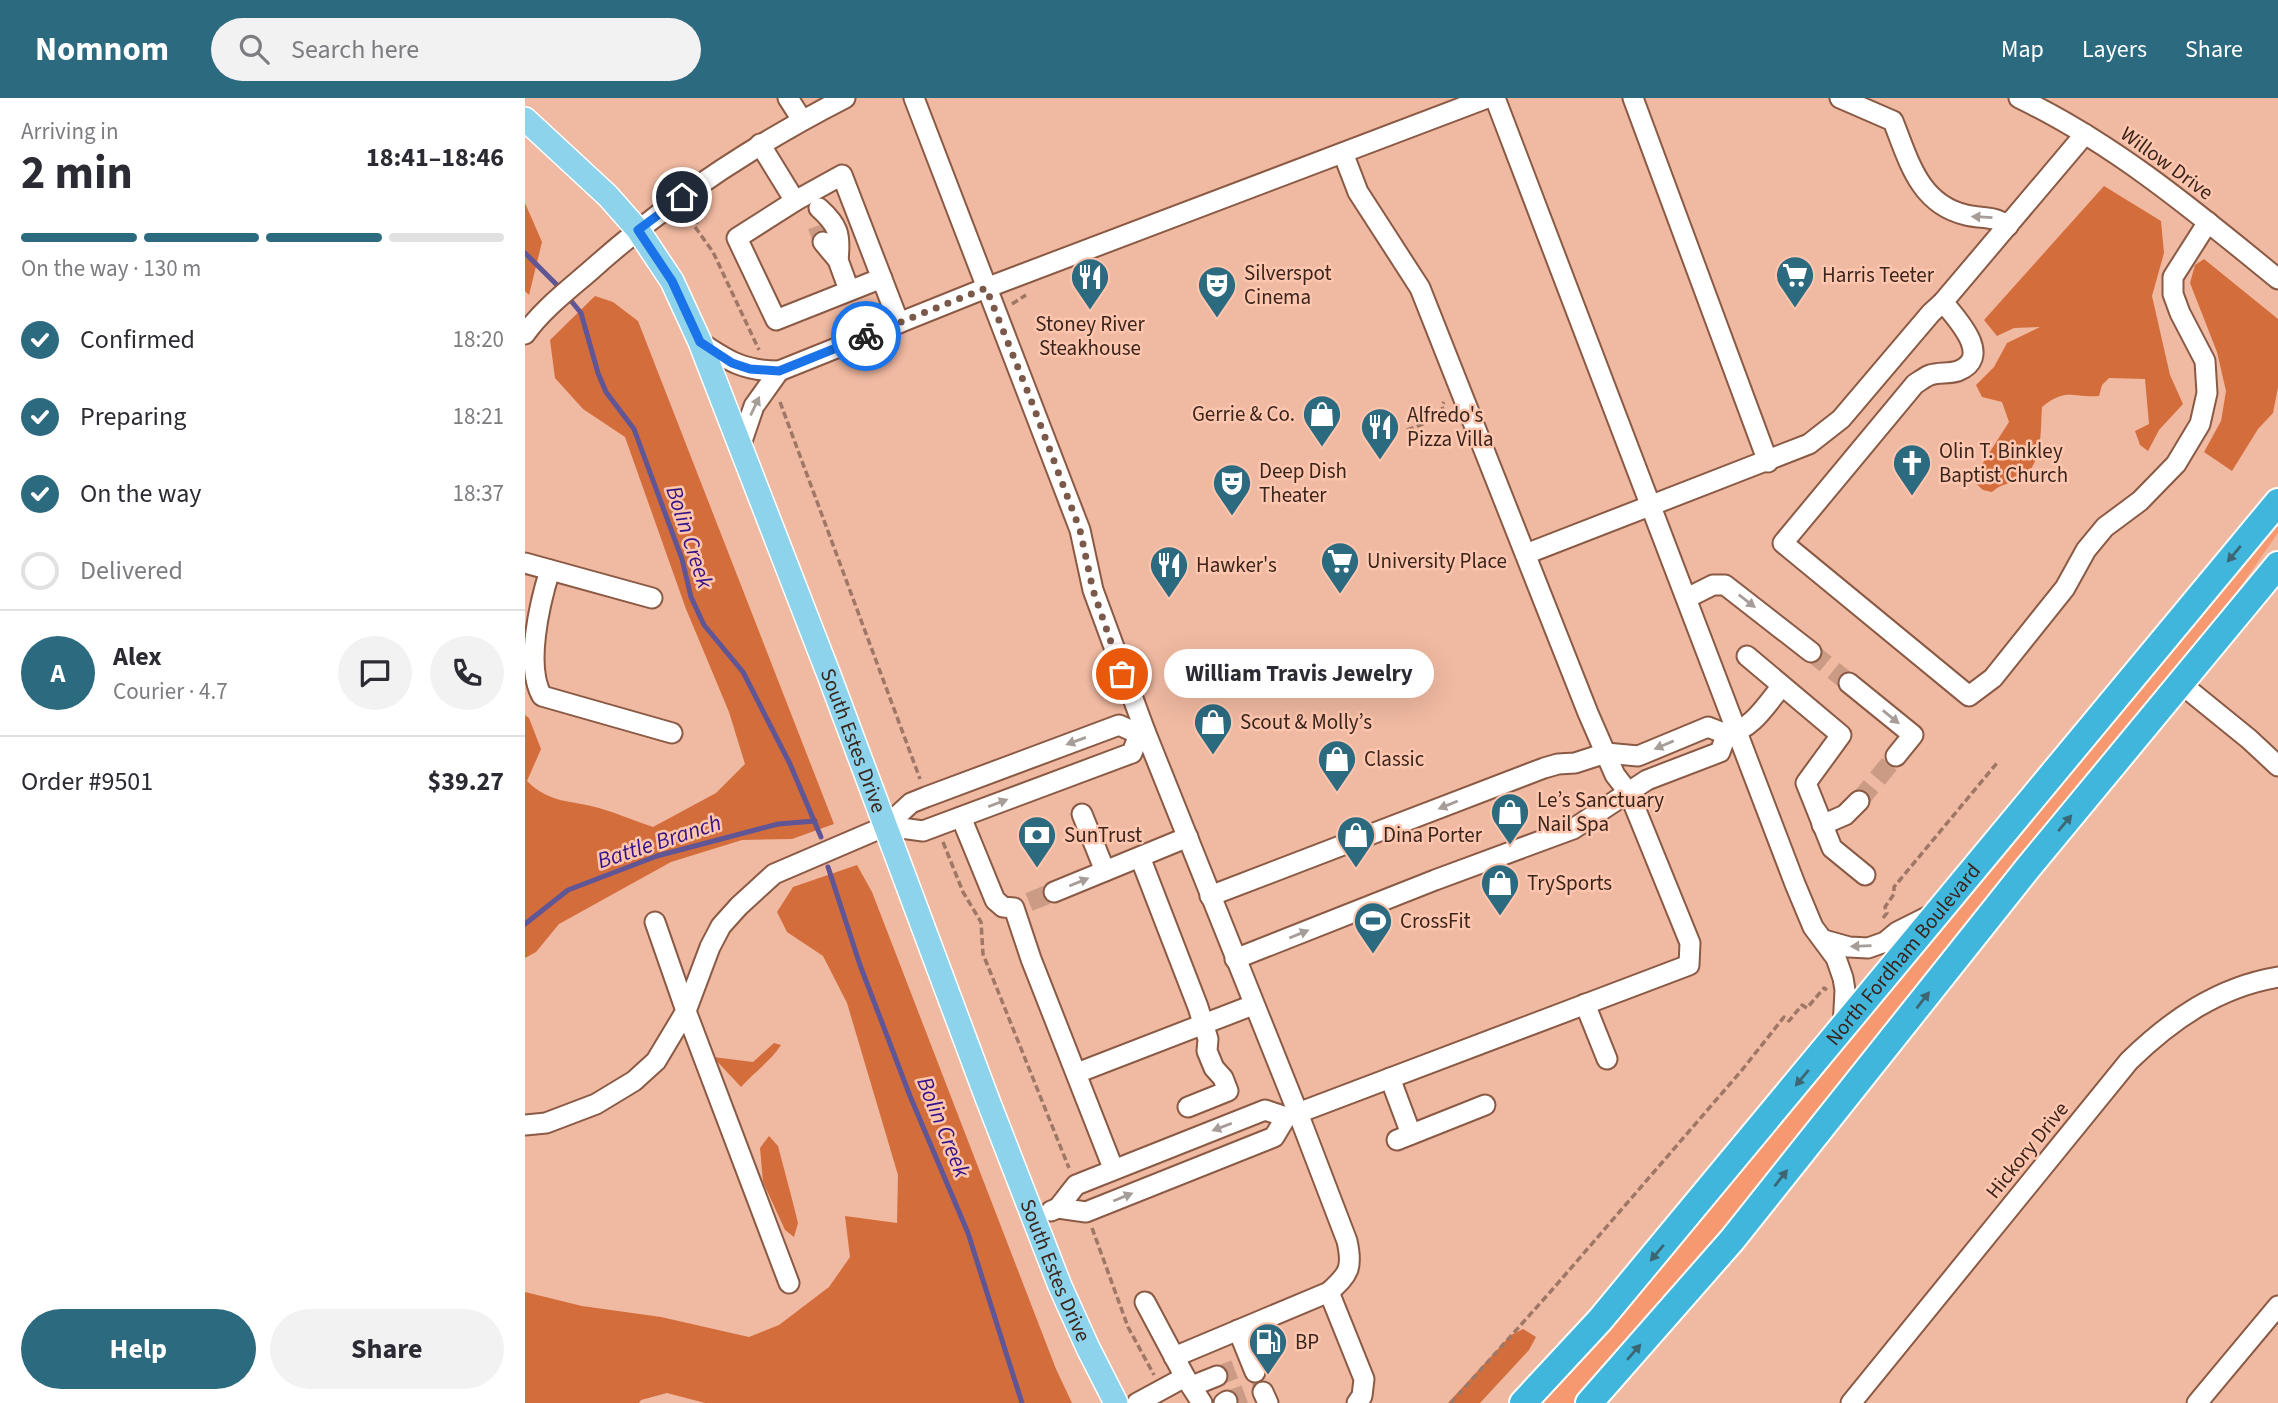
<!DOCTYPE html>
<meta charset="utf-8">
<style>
:root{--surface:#fff;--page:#f2f2f3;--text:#2b2b33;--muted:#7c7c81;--line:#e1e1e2;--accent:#2c6a80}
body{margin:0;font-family:"Source Sans 3",sans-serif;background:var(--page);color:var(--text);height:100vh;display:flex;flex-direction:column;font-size:26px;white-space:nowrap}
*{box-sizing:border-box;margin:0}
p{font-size:23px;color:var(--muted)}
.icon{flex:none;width:38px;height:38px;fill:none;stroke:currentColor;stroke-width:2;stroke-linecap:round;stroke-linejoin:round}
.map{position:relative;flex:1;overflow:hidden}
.drawer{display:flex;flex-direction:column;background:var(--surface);width:525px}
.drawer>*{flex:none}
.pin{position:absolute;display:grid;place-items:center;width:60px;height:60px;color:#fff;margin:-30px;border:4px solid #fff;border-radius:50%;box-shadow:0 2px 7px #0007}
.courier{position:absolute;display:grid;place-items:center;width:70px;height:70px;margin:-35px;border:5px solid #1a73e8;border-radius:50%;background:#fff;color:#222;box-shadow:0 2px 9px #0007}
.bubble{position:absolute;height:49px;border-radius:24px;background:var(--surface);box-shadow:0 7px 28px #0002;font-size:23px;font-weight:700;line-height:49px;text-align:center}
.summary em{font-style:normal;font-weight:700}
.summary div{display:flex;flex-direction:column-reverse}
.summary{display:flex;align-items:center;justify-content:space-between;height:119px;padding:0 21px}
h1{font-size:46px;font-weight:700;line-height:52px}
.bar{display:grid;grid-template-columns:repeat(4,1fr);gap:10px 7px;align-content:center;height:84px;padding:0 21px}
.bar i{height:9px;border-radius:5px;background:var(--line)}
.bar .on{background:var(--accent)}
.bar p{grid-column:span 4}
.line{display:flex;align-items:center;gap:18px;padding:0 21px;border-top:2px solid var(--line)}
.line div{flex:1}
.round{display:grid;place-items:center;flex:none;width:74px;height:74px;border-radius:37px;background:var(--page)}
ol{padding:0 21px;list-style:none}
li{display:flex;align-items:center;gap:21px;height:77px}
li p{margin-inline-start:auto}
li .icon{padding:7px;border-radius:50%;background:var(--accent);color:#fff;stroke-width:4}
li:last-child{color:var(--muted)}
li i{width:38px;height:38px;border:4px solid var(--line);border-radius:50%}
.action{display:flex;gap:14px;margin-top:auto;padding:14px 21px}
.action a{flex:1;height:80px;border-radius:42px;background:var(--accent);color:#fff;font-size:28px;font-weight:700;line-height:80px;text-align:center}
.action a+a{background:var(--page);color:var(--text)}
header{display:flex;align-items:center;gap:42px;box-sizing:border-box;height:98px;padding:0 35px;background:var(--accent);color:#fff}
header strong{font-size:33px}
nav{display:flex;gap:38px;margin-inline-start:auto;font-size:24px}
.search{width:490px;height:63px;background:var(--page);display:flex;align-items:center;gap:18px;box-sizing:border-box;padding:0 24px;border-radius:38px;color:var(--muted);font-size:26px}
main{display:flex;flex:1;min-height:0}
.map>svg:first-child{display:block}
.green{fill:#f69970}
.forest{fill:#d46d3c}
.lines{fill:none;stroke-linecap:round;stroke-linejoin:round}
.stream{stroke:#605595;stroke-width:5}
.minor-tunnel{stroke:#cc9b86;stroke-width:19;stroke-dasharray:19 10;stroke-linecap:butt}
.minor-casing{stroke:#8a5a45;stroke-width:23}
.major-casing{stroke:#fff;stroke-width:26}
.highway-casing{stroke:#fff;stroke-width:30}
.path{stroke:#9f7766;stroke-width:3.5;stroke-dasharray:7 3.5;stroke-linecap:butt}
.minor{stroke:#fff;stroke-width:19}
.major{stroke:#8dd3eb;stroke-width:23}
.highway{stroke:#41b6dd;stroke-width:26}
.oneway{fill:#a69d99}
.oneway2{fill:#3d6673}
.done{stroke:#7a594b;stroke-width:7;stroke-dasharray:0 12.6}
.route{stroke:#1a73e8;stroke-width:9}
.labels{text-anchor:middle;stroke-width:5;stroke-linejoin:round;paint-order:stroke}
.street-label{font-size:21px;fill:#3a251c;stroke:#fec6ae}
.poi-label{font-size:21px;fill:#3a251c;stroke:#fec6ae;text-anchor:start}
.water-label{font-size:23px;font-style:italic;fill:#341389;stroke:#fec6ae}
</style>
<header>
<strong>Nomnom</strong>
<div class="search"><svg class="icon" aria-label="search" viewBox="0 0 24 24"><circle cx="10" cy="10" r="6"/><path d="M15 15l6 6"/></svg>Search here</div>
<nav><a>Map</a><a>Layers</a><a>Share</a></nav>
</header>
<main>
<section class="drawer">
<div class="summary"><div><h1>2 min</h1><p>Arriving in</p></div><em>18:41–18:46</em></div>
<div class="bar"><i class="on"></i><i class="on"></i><i class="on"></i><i></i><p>On the way · 130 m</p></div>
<ol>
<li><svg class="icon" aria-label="check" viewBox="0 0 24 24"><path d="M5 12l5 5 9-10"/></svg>Confirmed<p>18:20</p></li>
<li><svg class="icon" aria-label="check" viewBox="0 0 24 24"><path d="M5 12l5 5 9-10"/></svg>Preparing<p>18:21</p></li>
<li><svg class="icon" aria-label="check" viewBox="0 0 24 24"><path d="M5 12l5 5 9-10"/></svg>On the way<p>18:37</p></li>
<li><i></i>Delivered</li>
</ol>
<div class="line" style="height:126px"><b class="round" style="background:var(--accent);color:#fff">A</b><div><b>Alex</b><p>Courier · 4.7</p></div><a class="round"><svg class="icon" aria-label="chat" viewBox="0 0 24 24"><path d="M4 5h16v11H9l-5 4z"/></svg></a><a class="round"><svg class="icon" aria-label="phone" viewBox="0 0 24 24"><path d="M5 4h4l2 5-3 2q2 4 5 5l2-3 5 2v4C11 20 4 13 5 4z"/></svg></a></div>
<div class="line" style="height:91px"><div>Order #9501</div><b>$39.27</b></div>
<div class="action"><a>Help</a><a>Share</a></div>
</section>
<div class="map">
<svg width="1753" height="1305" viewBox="0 0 1753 1305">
<rect width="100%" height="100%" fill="#f0b9a1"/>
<path class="green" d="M1753,419V435L1679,541L1228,1102L1053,1305H1012Z"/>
<g class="forest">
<path d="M1579,88L1636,123L1639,155L1627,198L1645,277L1658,306L1634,332L1623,353L1615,347L1610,333L1624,326L1620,281L1584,280L1577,287L1574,298C1546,300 1542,289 1517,309C1515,332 1519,366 1496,380C1484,387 1479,384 1467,394L1458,392L1447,382L1484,324L1477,304L1457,299L1451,287L1469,269L1482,245L1515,229L1489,230L1472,238L1459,222Z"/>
<path d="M0,105L17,144L4,197L0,193Z"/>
<path d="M1679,161L1753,221V289L1748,315L1733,331L1707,373L1679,354L1696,323L1701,293L1692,254L1665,185L1670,167Z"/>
<path d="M70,198L88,204L113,223L309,726L267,741L217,742L146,764L34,826L11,854L0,860V617L4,620L16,651L2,683C25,706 46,702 74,710C92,715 110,723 128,729L191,695L220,666L204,614L161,511L100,339L58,311L30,280L25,242Z"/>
<path d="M332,767L347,794L531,1271L547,1305H180L142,1295L116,1302L114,1305H0V1194L57,1208L136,1219L224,1239L254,1227L304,1189L325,1159L320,1118L372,1125L373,1077L322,905L298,858L262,834L252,814L268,789Z"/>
<path d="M249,945L256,947C245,964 229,974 216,989L188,959L228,964Z"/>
<path d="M244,1038L253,1048L267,1101L273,1125L269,1139L260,1132L238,1084L235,1050Z"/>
<path d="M998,1231L1011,1239L1004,1252L955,1305H923L986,1237Z"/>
</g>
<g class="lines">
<g class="stream">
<path d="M0,155L37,192"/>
<path d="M43,199L56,215L73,275L81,294L109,331L157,461L166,499L179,527L218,574L265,666L296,739"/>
<path d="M303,769L335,867L385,998L443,1135L497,1305"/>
<path d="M0,826L43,792L132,758L253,726L290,723"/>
</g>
<g class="minor-tunnel">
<path d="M292,128L298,144"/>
<path d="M1286,554L1324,585"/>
<path d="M1334,703L1371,658"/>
<path d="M504,804L529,794"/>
<path d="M692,1278L716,1269"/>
<path d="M702,1303L737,1290"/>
</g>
<g class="minor-casing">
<g id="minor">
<path d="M263,0L277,22"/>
<path d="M970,0L1270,786L1288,829L1311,860L1318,880L1320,892L1318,931"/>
<path d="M1108,0L1243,364"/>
<path d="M1315,0L1368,23C1384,63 1394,106 1441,117C1457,121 1468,117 1483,128"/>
<path d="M1494,0C1590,46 1671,114 1753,181"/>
<path d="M235,46L270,103"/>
<path d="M294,110C313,127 316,136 313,162"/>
<path d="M298,144L313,162L324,192"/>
<path d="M357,180L251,222L212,140L270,103L317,77L374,225"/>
<path d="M1418,204C1431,220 1469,259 1433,273C1424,276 1414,274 1405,277C1400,279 1395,283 1390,286L1258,445L1444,598L1468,580L1540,490L1561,452L1580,429L1615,403L1651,366L1675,326L1682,295L1680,263L1655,215L1648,196V179L1683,124"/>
<path d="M0,236C18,211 42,193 65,173C142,104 228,47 320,0"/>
<path d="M175,244C203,263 219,273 254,273L461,190L962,0"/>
<path d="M215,349L229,308L254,273"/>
<path d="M1001,456L1284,346L1316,321L1406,215L1418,204L1560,36"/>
<path d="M0,465L127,500"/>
<path d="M25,472C14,507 0,569 17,598L147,635"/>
<path d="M1162,500L1188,487H1200L1286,554"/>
<path d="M1222,558L1316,637L1281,685L1307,750L1340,777"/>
<path d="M1324,585L1388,637L1371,658"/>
<path d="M1655,585L1724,641L1753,668"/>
<path d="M620,633L773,1015L1164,867L1165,845L1104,695L1090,677L1063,615L895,190L833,94L818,55"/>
<path d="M557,716L580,773"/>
<path d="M436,719L470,802L478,809L489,810L506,861L588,1070"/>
<path d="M1297,727L1320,717L1334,703"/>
<path d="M361,728L398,733L607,655L614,636L620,633L568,492L555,432L389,0"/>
<path d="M615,759L673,909L683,941L682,953L689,970L698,980L703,993L663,1009"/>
<path d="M529,794L663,739"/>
<path d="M685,798L1019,670L1033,666L1050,665L1081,655L1113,658L1183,629C1189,631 1198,636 1204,635C1227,632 1243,604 1257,588"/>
<path d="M130,824L161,913L264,1185"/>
<path d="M1299,842L1324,849L1343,850L1360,844L1372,834L1408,816"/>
<path d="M710,861L910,782L1048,731L1122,682L1195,654L1202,635"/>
<path d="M1060,906L1082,961"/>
<path d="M552,975L728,907"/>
<path d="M865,980L886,1036"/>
<path d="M0,1027L21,1025L71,1006L109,983L131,963L161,913L185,849L196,828L214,808L249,776L361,728L386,705L401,699L594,627L614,636"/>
<path d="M872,1042L960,1007"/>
<path d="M533,1110L551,1087L740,1012L761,1019L773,1015L822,1143C828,1170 824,1176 804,1194L649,1259"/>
<path d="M526,1113L533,1110L561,1114L749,1039L761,1019"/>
<path d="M804,1194L839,1281L837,1298L832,1305"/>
<path d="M713,1232L730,1274"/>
<path d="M660,1279L677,1305"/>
<path d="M667,1288L692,1278"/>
<path d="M738,1294L743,1305"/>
<path d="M612,1305L660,1279L620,1204"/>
<path d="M699,1305L702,1303"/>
<path d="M1326,1305L1604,963C1646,922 1693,889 1753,879"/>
<path d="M1672,1305L1753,1208"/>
</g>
</g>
<g class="major-casing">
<g id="major">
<path id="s1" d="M0,21L83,98L113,132L147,183L175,244L304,577L462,1000L535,1188L563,1250L591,1305"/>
</g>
</g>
<g class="highway-casing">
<g id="highway">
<path id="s2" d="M998,1305L1075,1222L1753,404"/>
<path d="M1064,1305L1207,1142L1502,771L1753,467"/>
</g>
</g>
<g class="path">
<path d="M169,120L172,124L170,129L188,154L234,252"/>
<path d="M487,206L501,197"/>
<path d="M255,304L395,681"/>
<path d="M882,332L919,318L917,307L919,304"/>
<path d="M418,744L438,794L456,824L458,856L544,1070"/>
<path d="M1358,820L1362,815L1360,809L1369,796V789L1472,665"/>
<path d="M567,1130L603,1229L629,1277"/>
<path d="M926,1305L1027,1192L1217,972L1259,919L1264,923L1277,907L1282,910L1299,890L1302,892"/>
</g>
<use href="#minor" class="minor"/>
<use href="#major" class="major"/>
<use href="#highway" class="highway"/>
</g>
<defs><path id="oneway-solid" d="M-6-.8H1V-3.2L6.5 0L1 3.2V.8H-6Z" transform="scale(1.75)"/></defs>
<g class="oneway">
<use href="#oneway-solid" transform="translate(1457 119) rotate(-177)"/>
<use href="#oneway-solid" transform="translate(230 308) rotate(-65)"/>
<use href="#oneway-solid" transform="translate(1222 503) rotate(38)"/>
<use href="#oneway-solid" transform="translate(1366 619) rotate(39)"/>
<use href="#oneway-solid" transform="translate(551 643) rotate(160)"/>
<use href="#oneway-solid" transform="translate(1139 647) rotate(157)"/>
<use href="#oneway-solid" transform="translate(473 705) rotate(-21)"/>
<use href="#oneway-solid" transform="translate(923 707) rotate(158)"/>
<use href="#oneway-solid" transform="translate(554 784) rotate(-22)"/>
<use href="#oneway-solid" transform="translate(774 836) rotate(-22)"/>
<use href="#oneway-solid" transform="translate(1336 848) rotate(178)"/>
<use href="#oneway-solid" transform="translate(697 1029) rotate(159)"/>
<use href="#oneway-solid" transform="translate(598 1099) rotate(-22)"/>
</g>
<g class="oneway2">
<use href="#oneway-solid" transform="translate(1709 456) rotate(130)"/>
<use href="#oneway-solid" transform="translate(1540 725) rotate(-50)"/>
<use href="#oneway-solid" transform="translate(1398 902) rotate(-52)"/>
<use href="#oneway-solid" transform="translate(1277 980) rotate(130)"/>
<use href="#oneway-solid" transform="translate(1256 1080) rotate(-52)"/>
<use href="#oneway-solid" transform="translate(1132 1155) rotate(130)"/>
<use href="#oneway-solid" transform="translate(1109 1254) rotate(-49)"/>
</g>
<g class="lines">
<path class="done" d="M341,238L461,190L506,302L555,432L568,492L597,576"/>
<path class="route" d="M157,99L113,132L147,183L175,244L207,265L225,271L254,273L341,238"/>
</g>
<defs>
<g id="supermarket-pin" transform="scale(2.0125)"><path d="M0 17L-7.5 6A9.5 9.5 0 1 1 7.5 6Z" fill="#2c6a80" stroke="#fec6ae"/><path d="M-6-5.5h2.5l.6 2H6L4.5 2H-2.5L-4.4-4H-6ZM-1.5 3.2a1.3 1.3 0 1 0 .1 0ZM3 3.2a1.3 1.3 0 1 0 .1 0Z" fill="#fff"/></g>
<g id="restaurant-pin" transform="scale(2.0125)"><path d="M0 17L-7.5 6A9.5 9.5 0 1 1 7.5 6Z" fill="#2c6a80" stroke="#fec6ae"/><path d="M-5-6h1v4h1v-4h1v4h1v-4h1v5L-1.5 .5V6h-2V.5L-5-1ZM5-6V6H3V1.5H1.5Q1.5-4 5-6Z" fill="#fff"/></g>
<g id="theatre-pin" transform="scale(2.0125)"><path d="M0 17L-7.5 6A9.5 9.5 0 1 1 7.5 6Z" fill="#2c6a80" stroke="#fec6ae"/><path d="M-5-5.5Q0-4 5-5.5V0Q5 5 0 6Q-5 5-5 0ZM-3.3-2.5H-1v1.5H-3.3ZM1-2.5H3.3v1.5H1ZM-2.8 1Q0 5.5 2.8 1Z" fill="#fff"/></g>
<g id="shop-pin" transform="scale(2.0125)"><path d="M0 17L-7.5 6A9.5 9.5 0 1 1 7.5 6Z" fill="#2c6a80" stroke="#fec6ae"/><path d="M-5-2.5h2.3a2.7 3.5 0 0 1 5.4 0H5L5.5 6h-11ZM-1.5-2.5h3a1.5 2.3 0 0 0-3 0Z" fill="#fff"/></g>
<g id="church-pin" transform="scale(2.0125)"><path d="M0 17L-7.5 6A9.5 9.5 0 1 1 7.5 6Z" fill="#2c6a80" stroke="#fec6ae"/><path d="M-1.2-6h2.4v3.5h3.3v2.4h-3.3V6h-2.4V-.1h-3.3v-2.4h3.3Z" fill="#fff"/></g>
<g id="bank-pin" transform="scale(2.0125)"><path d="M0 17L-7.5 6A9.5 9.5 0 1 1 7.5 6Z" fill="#2c6a80" stroke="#fec6ae"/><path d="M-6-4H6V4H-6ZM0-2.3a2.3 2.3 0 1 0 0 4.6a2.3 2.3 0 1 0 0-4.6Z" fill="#fff"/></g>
<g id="stadium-pin" transform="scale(2.0125)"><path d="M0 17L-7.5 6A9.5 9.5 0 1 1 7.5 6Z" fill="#2c6a80" stroke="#fec6ae"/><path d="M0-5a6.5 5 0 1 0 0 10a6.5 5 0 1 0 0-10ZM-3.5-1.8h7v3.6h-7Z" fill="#fff"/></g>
<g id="fuel-pin" transform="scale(2.0125)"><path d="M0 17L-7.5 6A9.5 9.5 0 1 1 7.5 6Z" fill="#2c6a80" stroke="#fec6ae"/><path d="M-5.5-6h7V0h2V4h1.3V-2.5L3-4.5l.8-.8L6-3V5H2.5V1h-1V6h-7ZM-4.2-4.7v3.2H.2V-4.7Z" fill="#fff"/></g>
</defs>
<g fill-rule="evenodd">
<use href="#supermarket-pin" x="1270" y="177"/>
<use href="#restaurant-pin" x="565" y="179"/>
<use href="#theatre-pin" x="692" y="187"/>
<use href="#shop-pin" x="797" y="316"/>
<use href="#restaurant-pin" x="855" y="329"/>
<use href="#church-pin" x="1387" y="365"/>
<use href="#theatre-pin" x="707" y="385"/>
<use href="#supermarket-pin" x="815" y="463"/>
<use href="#restaurant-pin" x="644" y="467"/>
<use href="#shop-pin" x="688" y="624"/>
<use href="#shop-pin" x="812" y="661"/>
<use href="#shop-pin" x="985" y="714"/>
<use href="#bank-pin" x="512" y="737"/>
<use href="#shop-pin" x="831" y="737"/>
<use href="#shop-pin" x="975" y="785"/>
<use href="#stadium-pin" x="848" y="823"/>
<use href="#fuel-pin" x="743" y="1244"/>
</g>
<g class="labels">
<g class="street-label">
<text transform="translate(1642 65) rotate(36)" y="7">Willow Drive</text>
<text dy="7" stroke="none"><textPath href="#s1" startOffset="714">South Estes Drive</textPath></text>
<text dy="7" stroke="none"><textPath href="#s2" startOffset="588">North Fordham Boulevard</textPath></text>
<text transform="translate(1502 1052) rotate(-51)" y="7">Hickory Drive</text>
<text dy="7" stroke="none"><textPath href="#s1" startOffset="1281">South Estes Drive</textPath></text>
</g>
<g class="poi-label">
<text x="719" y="182">Silverspot<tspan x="719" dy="24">Cinema</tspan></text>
<text x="1297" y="184">Harris Teeter</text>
<text x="565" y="233" text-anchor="middle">Stoney River<tspan x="565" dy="24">Steakhouse</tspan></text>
<text x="770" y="323" text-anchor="end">Gerrie &amp; Co.</text>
<text x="882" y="324">Alfredo's<tspan x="882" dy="24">Pizza Villa</tspan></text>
<text x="1414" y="360">Olin T. Binkley<tspan x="1414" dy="24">Baptist Church</tspan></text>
<text x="734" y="380">Deep Dish<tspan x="734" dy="24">Theater</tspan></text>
<text x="842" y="470">University Place</text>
<text x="671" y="474">Hawker's</text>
<text x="715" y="631">Scout &amp; Molly’s</text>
<text x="839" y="668">Classic</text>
<text x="1012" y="709">Le’s Sanctuary<tspan x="1012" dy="24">Nail Spa</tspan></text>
<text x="539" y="744">SunTrust</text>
<text x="858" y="744">Dina Porter</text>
<text x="1002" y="792">TrySports</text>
<text x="875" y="830">CrossFit</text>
<text x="770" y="1251">BP</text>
</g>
<g class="water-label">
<text transform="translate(165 439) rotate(72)" y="8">Bolin Creek</text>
<text transform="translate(134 743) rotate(-18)" y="8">Battle Branch</text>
<text transform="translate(419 1029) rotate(68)" y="8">Bolin Creek</text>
</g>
</g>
</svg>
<div class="pin" style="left:597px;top:576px;background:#ea580c"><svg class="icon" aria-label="bag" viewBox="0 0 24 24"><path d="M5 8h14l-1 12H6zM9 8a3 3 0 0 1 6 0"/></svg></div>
<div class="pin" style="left:157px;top:99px;background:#1f2937"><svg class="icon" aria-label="home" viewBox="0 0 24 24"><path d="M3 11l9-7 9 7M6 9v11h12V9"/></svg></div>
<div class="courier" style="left:341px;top:238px"><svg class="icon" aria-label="bike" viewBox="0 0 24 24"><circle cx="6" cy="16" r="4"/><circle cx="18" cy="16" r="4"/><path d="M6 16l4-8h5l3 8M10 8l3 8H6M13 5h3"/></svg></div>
<div class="bubble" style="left:639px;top:551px;width:270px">William Travis Jewelry</div>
</div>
</main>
